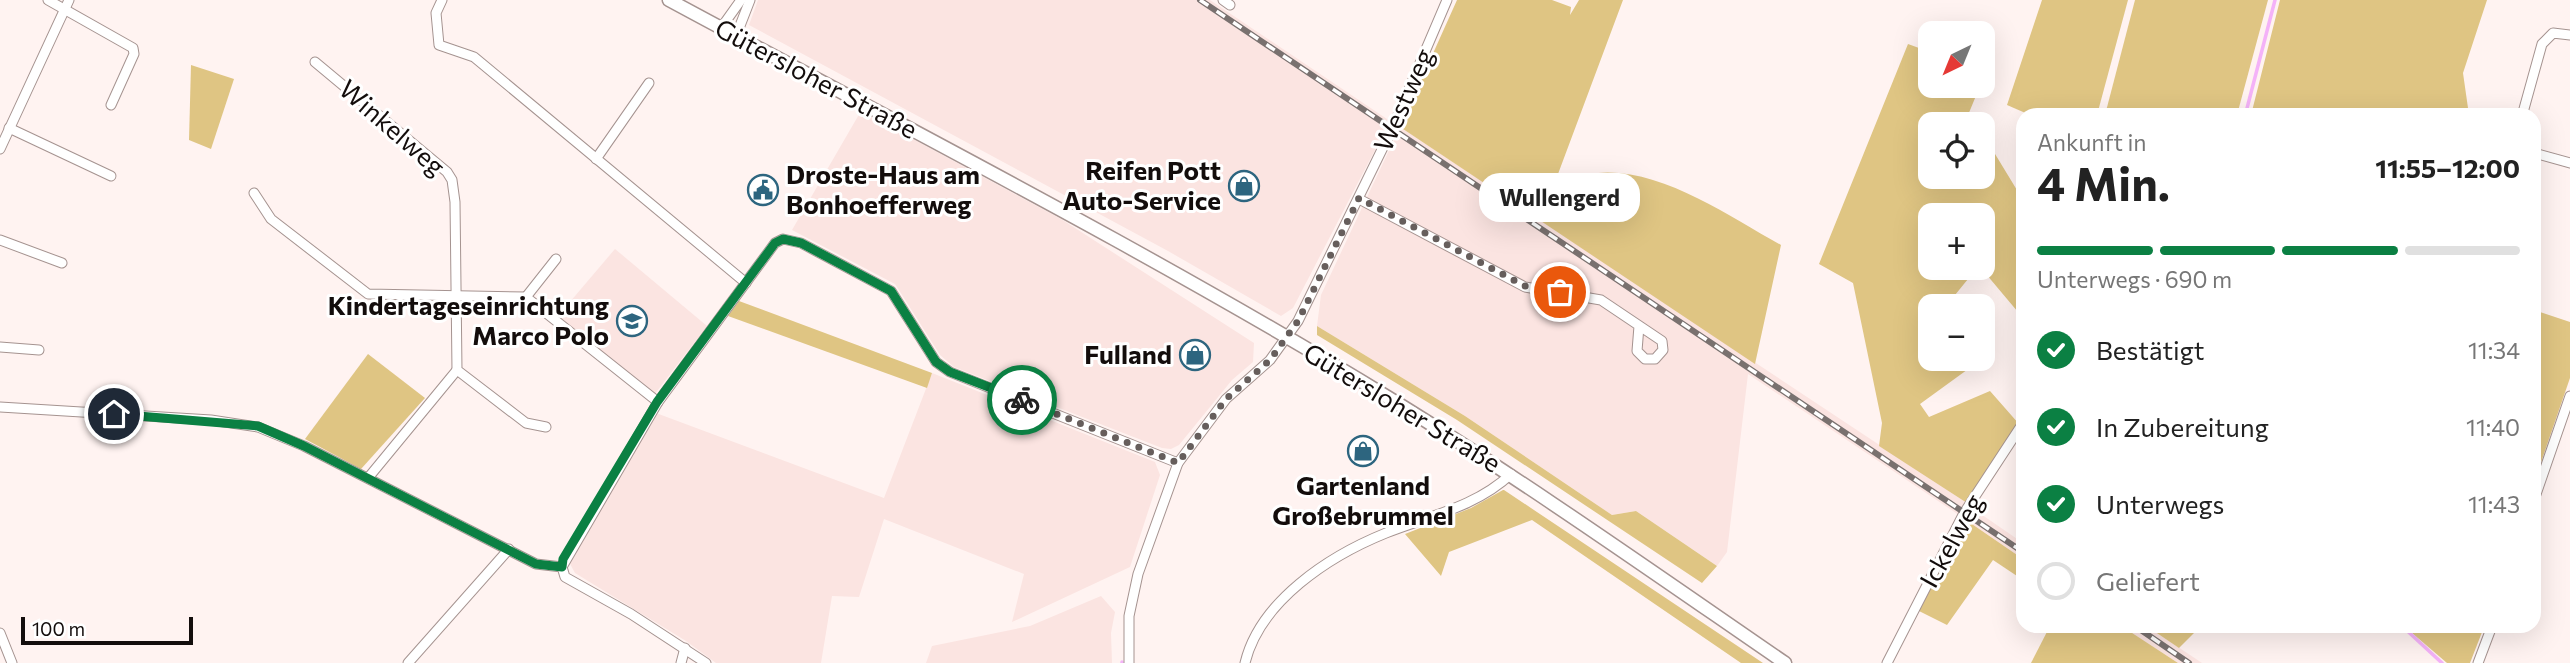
<!DOCTYPE html>
<html lang="de">
<meta charset="utf-8">
<style>
:root{--surface:#fff;--page:#f2f2f2;--text:#222;--muted:#767676;--line:#e0e0e0;--accent:#0b8043}
body{margin:0;font-family:Commissioner,sans-serif;background:var(--page);color:var(--text);height:100vh;display:flex;flex-direction:column;font-size:26px;white-space:nowrap}
*{box-sizing:border-box;margin:0}
p{font-size:23px;color:var(--muted)}
.icon{flex:none;width:38px;height:38px;fill:none;stroke:currentColor;stroke-width:2;stroke-linecap:round;stroke-linejoin:round}
.map{position:relative;flex:1;overflow:hidden}
.sheet{position:absolute;left:2016px;top:108px;width:525px;height:525px;display:flex;flex-direction:column;background:var(--surface);border-radius:21px;box-shadow:0 7px 28px #0002}
.sheet>*{flex:none}
.needle{width:46px;rotate:223deg}
.buttons{position:absolute;left:1918px;top:21px;display:grid;gap:14px}
.buttons a{display:grid;place-items:center;width:77px;height:77px;border-radius:14px;background:var(--surface);box-shadow:0 7px 28px #0002;font-size:35px}
.scale{position:absolute;left:21px;bottom:18px;width:172px;box-sizing:border-box;padding-left:7px;border:4px solid #130d0c;border-top:0;font-size:19px;line-height:24px;white-space:nowrap;color:#130d0c;-webkit-text-stroke:5px #fff;paint-order:stroke}
.pin{position:absolute;display:grid;place-items:center;width:60px;height:60px;color:#fff;margin:-30px;border:4px solid #fff;border-radius:50%;box-shadow:0 2px 7px #0007}
.courier{position:absolute;display:grid;place-items:center;width:70px;height:70px;margin:-35px;border:5px solid #0b8043;border-radius:50%;background:#fff;color:#222;box-shadow:0 2px 9px #0007}
.bubble{position:absolute;height:49px;border-radius:21px;background:var(--surface);box-shadow:0 7px 28px #0002;font-size:23px;font-weight:700;line-height:49px;text-align:center}
.headline em{font-style:normal;font-weight:700}
.headline div{display:flex;flex-direction:column-reverse}
.headline{display:flex;align-items:center;justify-content:space-between;height:119px;padding:0 21px}
h1{font-size:46px;font-weight:700;line-height:52px}
.bar{display:grid;grid-template-columns:repeat(4,1fr);gap:10px 7px;align-content:center;height:84px;padding:0 21px}
.bar i{height:9px;border-radius:5px;background:var(--line)}
.bar .current{background:var(--accent)}
.bar p{grid-column:span 4}
ol{padding:0 21px;list-style:none}
li{display:flex;align-items:center;gap:21px;height:77px}
li p{margin-inline-start:auto}
li .icon{padding:7px;border-radius:50%;background:var(--accent);color:#fff;stroke-width:4}
li:last-child{color:var(--muted)}
li i{width:38px;height:38px;border:4px solid var(--line);border-radius:50%}
.map>svg:first-child{display:block}
.built{fill:#fbe4e1}
.green{fill:#dfc583}
.lines{fill:none;stroke-linecap:round;stroke-linejoin:round}
.stream{stroke:#f4b2f8;stroke-width:3.5}
.street-casing{stroke:#a59390;stroke-width:11}
.secondary-casing{stroke:#a59390;stroke-width:15}
.street{stroke:#fff;stroke-width:9}
.secondary{stroke:#fff;stroke-width:12}
.rail-casing{stroke:#79716f;stroke-width:6}
.rail{stroke:#fff;stroke-width:3.5;stroke-dasharray:10;stroke-linecap:butt}
.done{stroke:#665e5c;stroke-width:7;stroke-dasharray:0 12.6}
.route{stroke:#0b8043;stroke-width:9}
.labels{text-anchor:middle;stroke-width:6;stroke-linejoin:round;paint-order:stroke}
.street-label{font-size:26px;fill:#130d0c;stroke:#fff}
.poi-label{font-size:26px;font-weight:bold;fill:#130d0c;stroke:#fff;text-anchor:end}
</style>
<div class="map">
<svg width="2570" height="663" viewBox="0 0 2570 663">
<rect width="100%" height="100%" fill="#fff3f1"/>
<g class="built">
<path d="M758,0H1210L1390,121L1293,308L1281,316L1168,251L749,25Z"/>
<path d="M861,111L1061,219L1254,343L1253,362L1232,380L1179,445L1171,449L1162,448L954,367L940,355L895,284L792,230Z"/>
<path d="M1400,127L1967,503L1959,515L1748,374L1727,552L1717,566L1636,511L1612,515L1465,416L1317,326L1321,295Z"/>
<path d="M615,249L707,326L654,395L558,316Z"/>
<path d="M932,373L1155,462L1160,475L1130,567L1012,622L1024,574L884,519L859,597L832,596L821,663H716L686,641L575,573L569,562L656,413L884,498Z"/>
<path d="M1972,508L2023,543V559L1966,520Z"/>
<path d="M1101,596L1115,612L1111,633L1112,663H926L932,646L1030,626Z"/>
<path d="M2123,627H2148L2202,663H2178Z"/>
</g>
<g class="green">
<path d="M1457,0H1552L1571,7L1570,15L1579,0H1623L1558,174L1570,179C1642,153 1720,212 1781,245L1755,364L1400,127Z"/>
<path d="M2042,0H2128L2097,115H2030L2007,105Z"/>
<path d="M2135,0H2268L2237,115H2105Z"/>
<path d="M2280,0H2487L2463,73L2469,115H2251Z"/>
<path d="M1908,44L1930,52V86H1980L1966,120L1971,124H1930V177H1983V144L1992,149L2023,200V318L1981,268L1983,215H1930V268H1977L1955,295L1961,306H1930V359H1982L1920,404L1929,417L1990,391L2019,424L1967,503L1879,446L1882,423L1853,283L1819,264Z"/>
<path d="M191,65L234,79L211,149L189,140Z"/>
<path d="M739,301L932,373L927,388L728,316Z"/>
<path d="M2534,310L2570,322V378L2537,474L2534,472Z"/>
<path d="M1317,326L1465,416L1612,515L1636,511L1717,566L1702,583L1457,420L1317,335Z"/>
<path d="M368,354L425,398L361,469L305,439Z"/>
<path d="M1503,490H1504L1763,663H1741L1532,520L1449,552L1441,576L1405,534L1471,508Z"/>
<path d="M1966,520L2023,559V580L1993,560L1947,625L1919,611Z"/>
<path d="M2050,626L2123,627L2178,663H2031Z"/>
<path d="M2148,627H2200L2179,648Z"/>
<path d="M2405,627H2484L2470,663H2447Z"/>
</g>
<g class="lines">
<g class="stream">
<path d="M2245,116L2275,0"/>
<path d="M2402,626L2442,663"/>
<path d="M1122,662V663"/>
</g>
<g class="street-casing">
<g id="street">
<path d="M48,0L133,48L134,54L111,105"/>
<path d="M442,0L436,13L439,45L474,57L746,283"/>
<path d="M1223,0L1230,5"/>
<path d="M721,28L741,0"/>
<path d="M736,36L750,0"/>
<path d="M315,62L447,172L452,180L455,202L457,370L526,423L546,427"/>
<path d="M2522,116L2542,44L2553,33L2570,35"/>
<path d="M9,128L111,176"/>
<path d="M0,149L69,0"/>
<path d="M2534,153L2570,163"/>
<path d="M596,159L649,83"/>
<path d="M254,193L271,219L368,294L526,297L658,402"/>
<path d="M1359,199L1525,287L1601,300L1662,341L1663,350L1655,359H1645L1637,351L1639,326"/>
<path d="M0,240L62,263"/>
<path d="M526,297L556,259"/>
<path d="M0,347L39,350"/>
<path d="M0,407L211,420L258,427L304,446L536,564L562,567"/>
<path d="M368,478L457,370"/>
<path d="M2534,500L2570,396"/>
<path d="M562,567L658,402L775,243L783,239L801,243L891,291L936,362L950,372L1178,463"/>
<path d="M562,567L565,577L631,614L706,663"/>
<path d="M0,633L12,663"/>
<path d="M408,663L509,549"/>
<path d="M681,663L685,648"/>
<path d="M1129,663V616L1138,574L1178,463L1226,399L1270,360L1298,321L1392,129L1447,0"/>
<path d="M1245,663C1260,601 1329,556 1386,533C1429,516 1476,507 1511,474"/>
<path d="M1887,663L1964,513L2023,423"/>
<path d="M2478,663L2492,626"/>
</g>
</g>
<g class="secondary-casing">
<path id="secondary" d="M669,0C910,130 1155,255 1389,398C1524,481 1654,573 1785,663"/>
</g>
<use href="#street" class="street"/>
<use href="#secondary" class="secondary"/>
<g class="rail-casing">
<g id="rail">
<path d="M1200,0L2023,552"/>
<path d="M2135,626L2189,663"/>
</g>
</g>
<use href="#rail" class="rail"/>
</g>
<g class="lines">
<path class="done" d="M1022,400L1178,463L1226,399L1270,360L1298,321L1359,198L1525,286L1560,292"/>
<path class="route" d="M114,414L258,426L304,446L536,564L562,567L563,559L657,402L775,243L783,239L801,243L891,291L936,362L950,372L1022,400"/>
</g>
<defs>
<g id="shop-ring" transform="scale(1.575)"><circle r="9.5" fill="#fff" stroke="#2d657f" stroke-width="1.5"/><path d="M-5-2.5h2.3a2.7 3.5 0 0 1 5.4 0H5L5.5 6h-11ZM-1.5-2.5h3a1.5 2.3 0 0 0-3 0Z" fill="#2d657f"/></g>
<g id="civic-ring" transform="scale(1.575)"><circle r="9.5" fill="#fff" stroke="#2d657f" stroke-width="1.5"/><path d="M-.6-6.5H3V-4.5H.6V-3L4-1V1h2V6H-6V1h2V-1L-.6-3ZM-1.2 2.5V6h2.4V2.5Z" fill="#2d657f"/></g>
<g id="school-ring" transform="scale(1.575)"><circle r="9.5" fill="#fff" stroke="#2d657f" stroke-width="1.5"/><path d="M0-5L7-2L0 1L-7-2ZM-4 1L0 2.5L4 1V4Q0 6-4 4Z" fill="#2d657f"/></g>
</defs>
<g fill-rule="evenodd">
<use href="#shop-ring" x="1244" y="186"/>
<use href="#civic-ring" x="763" y="190"/>
<use href="#school-ring" x="632" y="321"/>
<use href="#shop-ring" x="1195" y="355"/>
<use href="#shop-ring" x="1363" y="451"/>
</g>
<g class="labels">
<g class="street-label">
<text transform="translate(816 79) rotate(28)" y="9">Gütersloher Straße</text>
<text transform="translate(1404 100) rotate(-66)" y="9">Westweg</text>
<text transform="translate(392 128) rotate(41)" y="9">Winkelweg</text>
<text transform="translate(1402 408) rotate(31)" y="9">Gütersloher Straße</text>
<text transform="translate(1952 541) rotate(-61)" y="9">Ickelweg</text>
</g>
<g class="poi-label">
<text x="1221" y="180">Reifen Pott<tspan x="1221" dy="30">Auto-Service</tspan></text>
<text x="786" y="184" text-anchor="start">Droste-Haus am<tspan x="786" dy="30">Bonhoefferweg</tspan></text>
<text x="609" y="315">Kindertageseinrichtung<tspan x="609" dy="30">Marco Polo</tspan></text>
<text x="1172" y="364">Fulland</text>
<text x="1363" y="495" text-anchor="middle">Gartenland<tspan x="1363" dy="30">Großebrummel</tspan></text>
</g>
</g>
</svg>
<div class="buttons">
<a><svg class="needle" viewBox="-14 -14 28 28"><path d="M0-13l5 13h-10z" fill="#e53935"/><path d="M0 13l5-13h-10z" fill="#767676"/></svg></a>
<a><svg class="icon" aria-label="locate" viewBox="0 0 24 24"><circle cx="12" cy="12" r="6"/><path d="M12 2v4M12 18v4M2 12h4M18 12h4"/></svg></a>
<a>+</a>
<a>−</a>
</div>
<div class="scale">100 m</div>
<div class="pin" style="left:1560px;top:292px;background:#ea580c"><svg class="icon" aria-label="bag" viewBox="0 0 24 24"><path d="M5 8h14l-1 12H6zM9 8a3 3 0 0 1 6 0"/></svg></div>
<div class="pin" style="left:114px;top:414px;background:#1f2937"><svg class="icon" aria-label="home" viewBox="0 0 24 24"><path d="M3 11l9-7 9 7M6 9v11h12V9"/></svg></div>
<div class="courier" style="left:1022px;top:400px"><svg class="icon" aria-label="bike" viewBox="0 0 24 24"><circle cx="6" cy="16" r="4"/><circle cx="18" cy="16" r="4"/><path d="M6 16l4-8h5l3 8M10 8l3 8H6M13 5h3"/></svg></div>
<div class="bubble" style="left:1479px;top:173px;width:161px">Wullengerd</div>
<section class="sheet">
<div class="headline"><div><h1>4 Min.</h1><p>Ankunft in</p></div><em>11:55–12:00</em></div>
<div class="bar"><i class="current"></i><i class="current"></i><i class="current"></i><i></i><p>Unterwegs · 690 m</p></div>
<ol>
<li><svg class="icon" aria-label="check" viewBox="0 0 24 24"><path d="M5 12l5 5 9-10"/></svg>Bestätigt<p>11:34</p></li>
<li><svg class="icon" aria-label="check" viewBox="0 0 24 24"><path d="M5 12l5 5 9-10"/></svg>In Zubereitung<p>11:40</p></li>
<li><svg class="icon" aria-label="check" viewBox="0 0 24 24"><path d="M5 12l5 5 9-10"/></svg>Unterwegs<p>11:43</p></li>
<li><i></i>Geliefert</li>
</ol>
</section>
</div>
